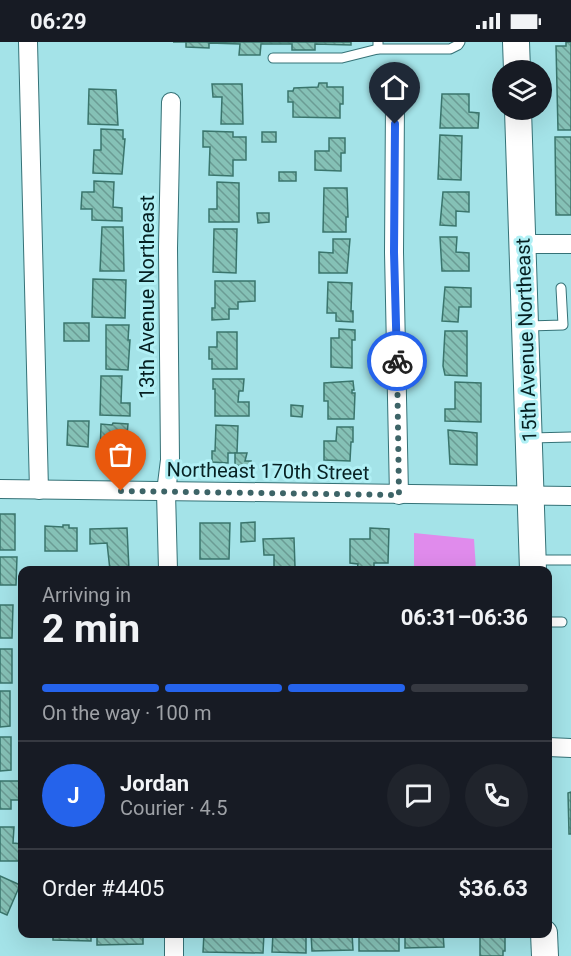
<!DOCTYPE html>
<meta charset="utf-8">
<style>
:root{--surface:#171b24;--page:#20242c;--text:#f1f3f6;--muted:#9ea1a6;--line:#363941;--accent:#2563eb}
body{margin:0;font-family:Roboto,sans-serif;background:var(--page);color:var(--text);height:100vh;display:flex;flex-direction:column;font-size:22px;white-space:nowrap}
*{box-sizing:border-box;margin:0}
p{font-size:20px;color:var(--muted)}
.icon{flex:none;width:33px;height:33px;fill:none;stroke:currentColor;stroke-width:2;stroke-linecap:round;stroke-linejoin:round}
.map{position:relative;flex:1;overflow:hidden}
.details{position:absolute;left:18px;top:524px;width:534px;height:372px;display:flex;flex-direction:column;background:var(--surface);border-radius:12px;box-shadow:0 6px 24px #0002}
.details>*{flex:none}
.tools{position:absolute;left:492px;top:18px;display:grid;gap:12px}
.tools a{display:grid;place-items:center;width:60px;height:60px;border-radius:50%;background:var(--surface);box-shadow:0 6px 24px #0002;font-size:30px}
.pin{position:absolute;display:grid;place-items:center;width:51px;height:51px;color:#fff;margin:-62px -26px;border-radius:50% 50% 50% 0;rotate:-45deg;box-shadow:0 0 6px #0007}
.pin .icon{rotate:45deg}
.courier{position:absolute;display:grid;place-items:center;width:60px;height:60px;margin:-30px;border:4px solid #2563eb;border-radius:50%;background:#fff;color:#222;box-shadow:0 2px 8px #0007}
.headline em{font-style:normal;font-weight:700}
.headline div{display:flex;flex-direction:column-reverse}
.headline{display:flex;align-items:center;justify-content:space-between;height:102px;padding:0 24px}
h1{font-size:39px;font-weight:700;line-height:45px}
.bar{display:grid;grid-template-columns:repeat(4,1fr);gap:9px 6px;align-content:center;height:72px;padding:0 24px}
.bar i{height:8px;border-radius:4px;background:var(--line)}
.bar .on{background:var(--accent)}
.bar p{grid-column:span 4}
.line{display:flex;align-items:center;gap:15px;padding:0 24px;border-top:2px solid var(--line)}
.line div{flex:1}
.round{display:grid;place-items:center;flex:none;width:63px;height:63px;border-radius:32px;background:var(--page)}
.status{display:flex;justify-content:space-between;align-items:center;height:42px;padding:0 30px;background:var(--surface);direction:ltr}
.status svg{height:16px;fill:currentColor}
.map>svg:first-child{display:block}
.water{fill:#e08bec}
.building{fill:url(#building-back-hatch);stroke:#3a756c;stroke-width:1.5}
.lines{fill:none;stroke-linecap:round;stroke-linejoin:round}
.lane-casing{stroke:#357277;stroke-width:11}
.street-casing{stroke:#357277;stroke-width:20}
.secondary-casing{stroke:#357277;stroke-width:28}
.lane{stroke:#fff;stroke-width:9}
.street{stroke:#fff;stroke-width:18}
.secondary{stroke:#fff;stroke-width:26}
.done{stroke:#3d6467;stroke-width:6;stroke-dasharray:0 10.8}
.route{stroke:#2563eb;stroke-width:8}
.labels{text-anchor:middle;stroke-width:6;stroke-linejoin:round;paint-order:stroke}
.street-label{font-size:20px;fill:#062022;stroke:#b1f0f5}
</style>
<div class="status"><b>06:29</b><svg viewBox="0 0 49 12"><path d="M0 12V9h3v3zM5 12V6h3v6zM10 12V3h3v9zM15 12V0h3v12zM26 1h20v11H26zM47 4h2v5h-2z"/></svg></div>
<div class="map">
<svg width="571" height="914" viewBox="0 0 571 914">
<defs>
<pattern id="building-back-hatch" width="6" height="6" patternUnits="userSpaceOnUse" patternTransform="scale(1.5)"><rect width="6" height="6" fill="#85c1b6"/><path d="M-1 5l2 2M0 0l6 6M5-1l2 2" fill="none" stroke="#6b9c94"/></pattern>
</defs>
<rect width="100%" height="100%" fill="#a4e3e8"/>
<path class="water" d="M414,491L474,497L476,528H414Z"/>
<g class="building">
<path d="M173,0H351V3L315,2V8H292V2H261L260,13H239L240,2L209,1V6L186,5V0Z"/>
<path d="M566,0H571V88H558L556,4H566Z"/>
<path d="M319,41H327V45H343V62H340V76L293,75V60H288V49H293L294,46L318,45Z"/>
<path d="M212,42H242L243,82H221L222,55H213Z"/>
<path d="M89,47L116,48L118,83L88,82Z"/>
<path d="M442,52H469V70L479,71L478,86H440Z"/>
<path d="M101,87L123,88V97H125L122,132L93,131L94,108H101Z"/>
<path d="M203,89L233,90V95H246V118H233V134L209,133L210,105H203Z"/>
<rect x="262" y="90" width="14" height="10"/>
<path d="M440,93L462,94L461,138L438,137Z"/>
<path d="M555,95H571V173H556Z"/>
<path d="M329,96H345V111H341V129L315,128V109H329Z"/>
<rect x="279" y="130" width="17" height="9"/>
<path d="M94,139L114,140L113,165L122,166V179L92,178V167H81L82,150H94Z"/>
<path d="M217,140L239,141V180H209V167H217Z"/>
<path d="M324,146H347L348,175H346V190H323Z"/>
<path d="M443,150H469V170L456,169V184L440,183Z"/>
<path d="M257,171H269V180L258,181Z"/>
<path d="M102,185H123L124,229H100Z"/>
<path d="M214,187H237L236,231L213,230Z"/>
<path d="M440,195H457L456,210L469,211V229H442Z"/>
<path d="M333,197H350L347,231H319V210L333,211Z"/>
<path d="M93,237L126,238L125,276L92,275Z"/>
<path d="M215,239H255V259L238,260V267H229V277L212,278V266H215Z"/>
<path d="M328,240L352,241L351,269H353V280L336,279V271H327Z"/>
<path d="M445,245L471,246V265H459L458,280L442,279Z"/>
<rect x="64" y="281" width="25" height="18"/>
<path d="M106,283H129L128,298H130L128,328L106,327Z"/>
<path d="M339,287L355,288V298H352V326L331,325V296H339Z"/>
<path d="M445,289H467V334L445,333L443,324Z"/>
<path d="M217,290H237V327H212V317H209V305H217Z"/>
<path d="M101,334H122L121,361H130V374L100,373Z"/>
<path d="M213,337H244L243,349H239L238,360H249V374H215V347H213Z"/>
<path d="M353,339L354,348H352V351H355L354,377H328V359H324V341Z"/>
<path d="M455,340L481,341V380L445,379V367H455Z"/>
<path d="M291,363L303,364L302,375L291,374Z"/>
<path d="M68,379H89L88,405L67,403Z"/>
<path d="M113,381L128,382L125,415L100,414L101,382L112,383Z"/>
<path d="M216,383L238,384L237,411H228V421L212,420V409H215Z"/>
<path d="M337,385H353V400H351L350,419L324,418V399H336Z"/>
<path d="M448,388L477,391V423L450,422Z"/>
<path d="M235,411H247L245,419H251L250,425L235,423Z"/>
<rect x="0" y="472" width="15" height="36"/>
<path d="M255,480V499L241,500V481Z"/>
<path d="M200,481H230L229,517H200Z"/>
<path d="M63,483H69V486H77V509H45V484L63,485Z"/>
<path d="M127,486L129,528H110L107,501L90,502V487Z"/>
<path d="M370,486L389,487L388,521H374V528H357L358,522L350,521V497H370Z"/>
<path d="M294,496L295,525H274V513H264L263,497Z"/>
<path d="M0,515H17L16,543H0Z"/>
<path d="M0,563H13L12,596H0Z"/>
<rect x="0" y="607" width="12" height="34"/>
<path d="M0,649H10V684L0,685Z"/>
<path d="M0,695H11V728L0,729Z"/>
<path d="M0,739H22V758H11V767H0Z"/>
<path d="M571,750V792H569L568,751Z"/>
<path d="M0,785H14L13,801L22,802V819H0Z"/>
<path d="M0,834L20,843L7,873L0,870Z"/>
<path d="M53,891H91V899L53,898Z"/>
<path d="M97,891H143V902L97,903Z"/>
<path d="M204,891H264L263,911L203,910Z"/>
<path d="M273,891H306V911L272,910Z"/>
<path d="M311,891H352L353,908L312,909Z"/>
<path d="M399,891V909H359V892Z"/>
<path d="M405,891H443L444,905L405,906Z"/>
<path d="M480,891H505V909H503V914H480Z"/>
</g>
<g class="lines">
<g class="lane-casing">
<g id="lane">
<path d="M378,0V7H450L458,3L460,0"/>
<path d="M273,16H342L378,7"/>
<path d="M528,284L563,283L561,246"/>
<path d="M531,396L571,395"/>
<path d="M535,518H571"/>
<path d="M548,580H562"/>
</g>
</g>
<g class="street-casing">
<g id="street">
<path d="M28,0L39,448"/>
<path d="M395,60L394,210L399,453"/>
<path d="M523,202H571"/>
<path d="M0,447L571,454"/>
<path d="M168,528L166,450L170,418L168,206L171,60"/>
<path d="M548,705L571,706"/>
<path d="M174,891V914"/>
</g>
</g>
<g class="secondary-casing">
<g id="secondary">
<path d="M516,0L517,28"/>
<path d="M518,68L533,528"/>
<path d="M544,891L545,914"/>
</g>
</g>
<use href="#lane" class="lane"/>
<use href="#street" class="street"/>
<use href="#secondary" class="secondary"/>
</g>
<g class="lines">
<path class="done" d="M121,449L399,453L397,319"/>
<path class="route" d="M395,82L394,210L397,319"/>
</g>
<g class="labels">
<g class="street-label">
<text transform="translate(147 255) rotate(-90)" y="7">13th Avenue Northeast</text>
<text transform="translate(526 298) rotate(-92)" y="7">15th Avenue Northeast</text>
<text transform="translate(268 429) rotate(1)" y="7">Northeast 170th Street</text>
</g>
</g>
</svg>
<div class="tools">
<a><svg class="icon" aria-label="layers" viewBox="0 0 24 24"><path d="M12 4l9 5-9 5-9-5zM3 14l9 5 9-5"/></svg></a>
</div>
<div class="pin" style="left:121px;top:449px;background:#ea580c"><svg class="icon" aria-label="bag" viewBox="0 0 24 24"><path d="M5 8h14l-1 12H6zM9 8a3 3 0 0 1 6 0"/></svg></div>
<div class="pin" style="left:395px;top:82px;background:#1f2937"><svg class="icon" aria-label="home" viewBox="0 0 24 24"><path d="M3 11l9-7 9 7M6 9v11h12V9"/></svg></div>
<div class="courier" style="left:397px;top:319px"><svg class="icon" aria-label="bike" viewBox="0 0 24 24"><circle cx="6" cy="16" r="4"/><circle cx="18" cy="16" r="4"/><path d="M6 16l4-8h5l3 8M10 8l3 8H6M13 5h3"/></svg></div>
<section class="details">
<div class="headline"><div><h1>2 min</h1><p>Arriving in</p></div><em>06:31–06:36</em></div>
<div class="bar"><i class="on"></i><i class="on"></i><i class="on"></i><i></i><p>On the way · 100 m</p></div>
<div class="line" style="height:108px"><b class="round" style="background:var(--accent);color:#fff">J</b><div><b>Jordan</b><p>Courier · 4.5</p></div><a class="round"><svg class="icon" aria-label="chat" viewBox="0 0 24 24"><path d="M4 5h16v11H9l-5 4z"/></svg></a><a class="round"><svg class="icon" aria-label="phone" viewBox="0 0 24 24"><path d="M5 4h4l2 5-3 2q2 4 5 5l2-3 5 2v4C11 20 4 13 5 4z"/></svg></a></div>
<div class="line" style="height:78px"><div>Order #4405</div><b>$36.63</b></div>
</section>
</div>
